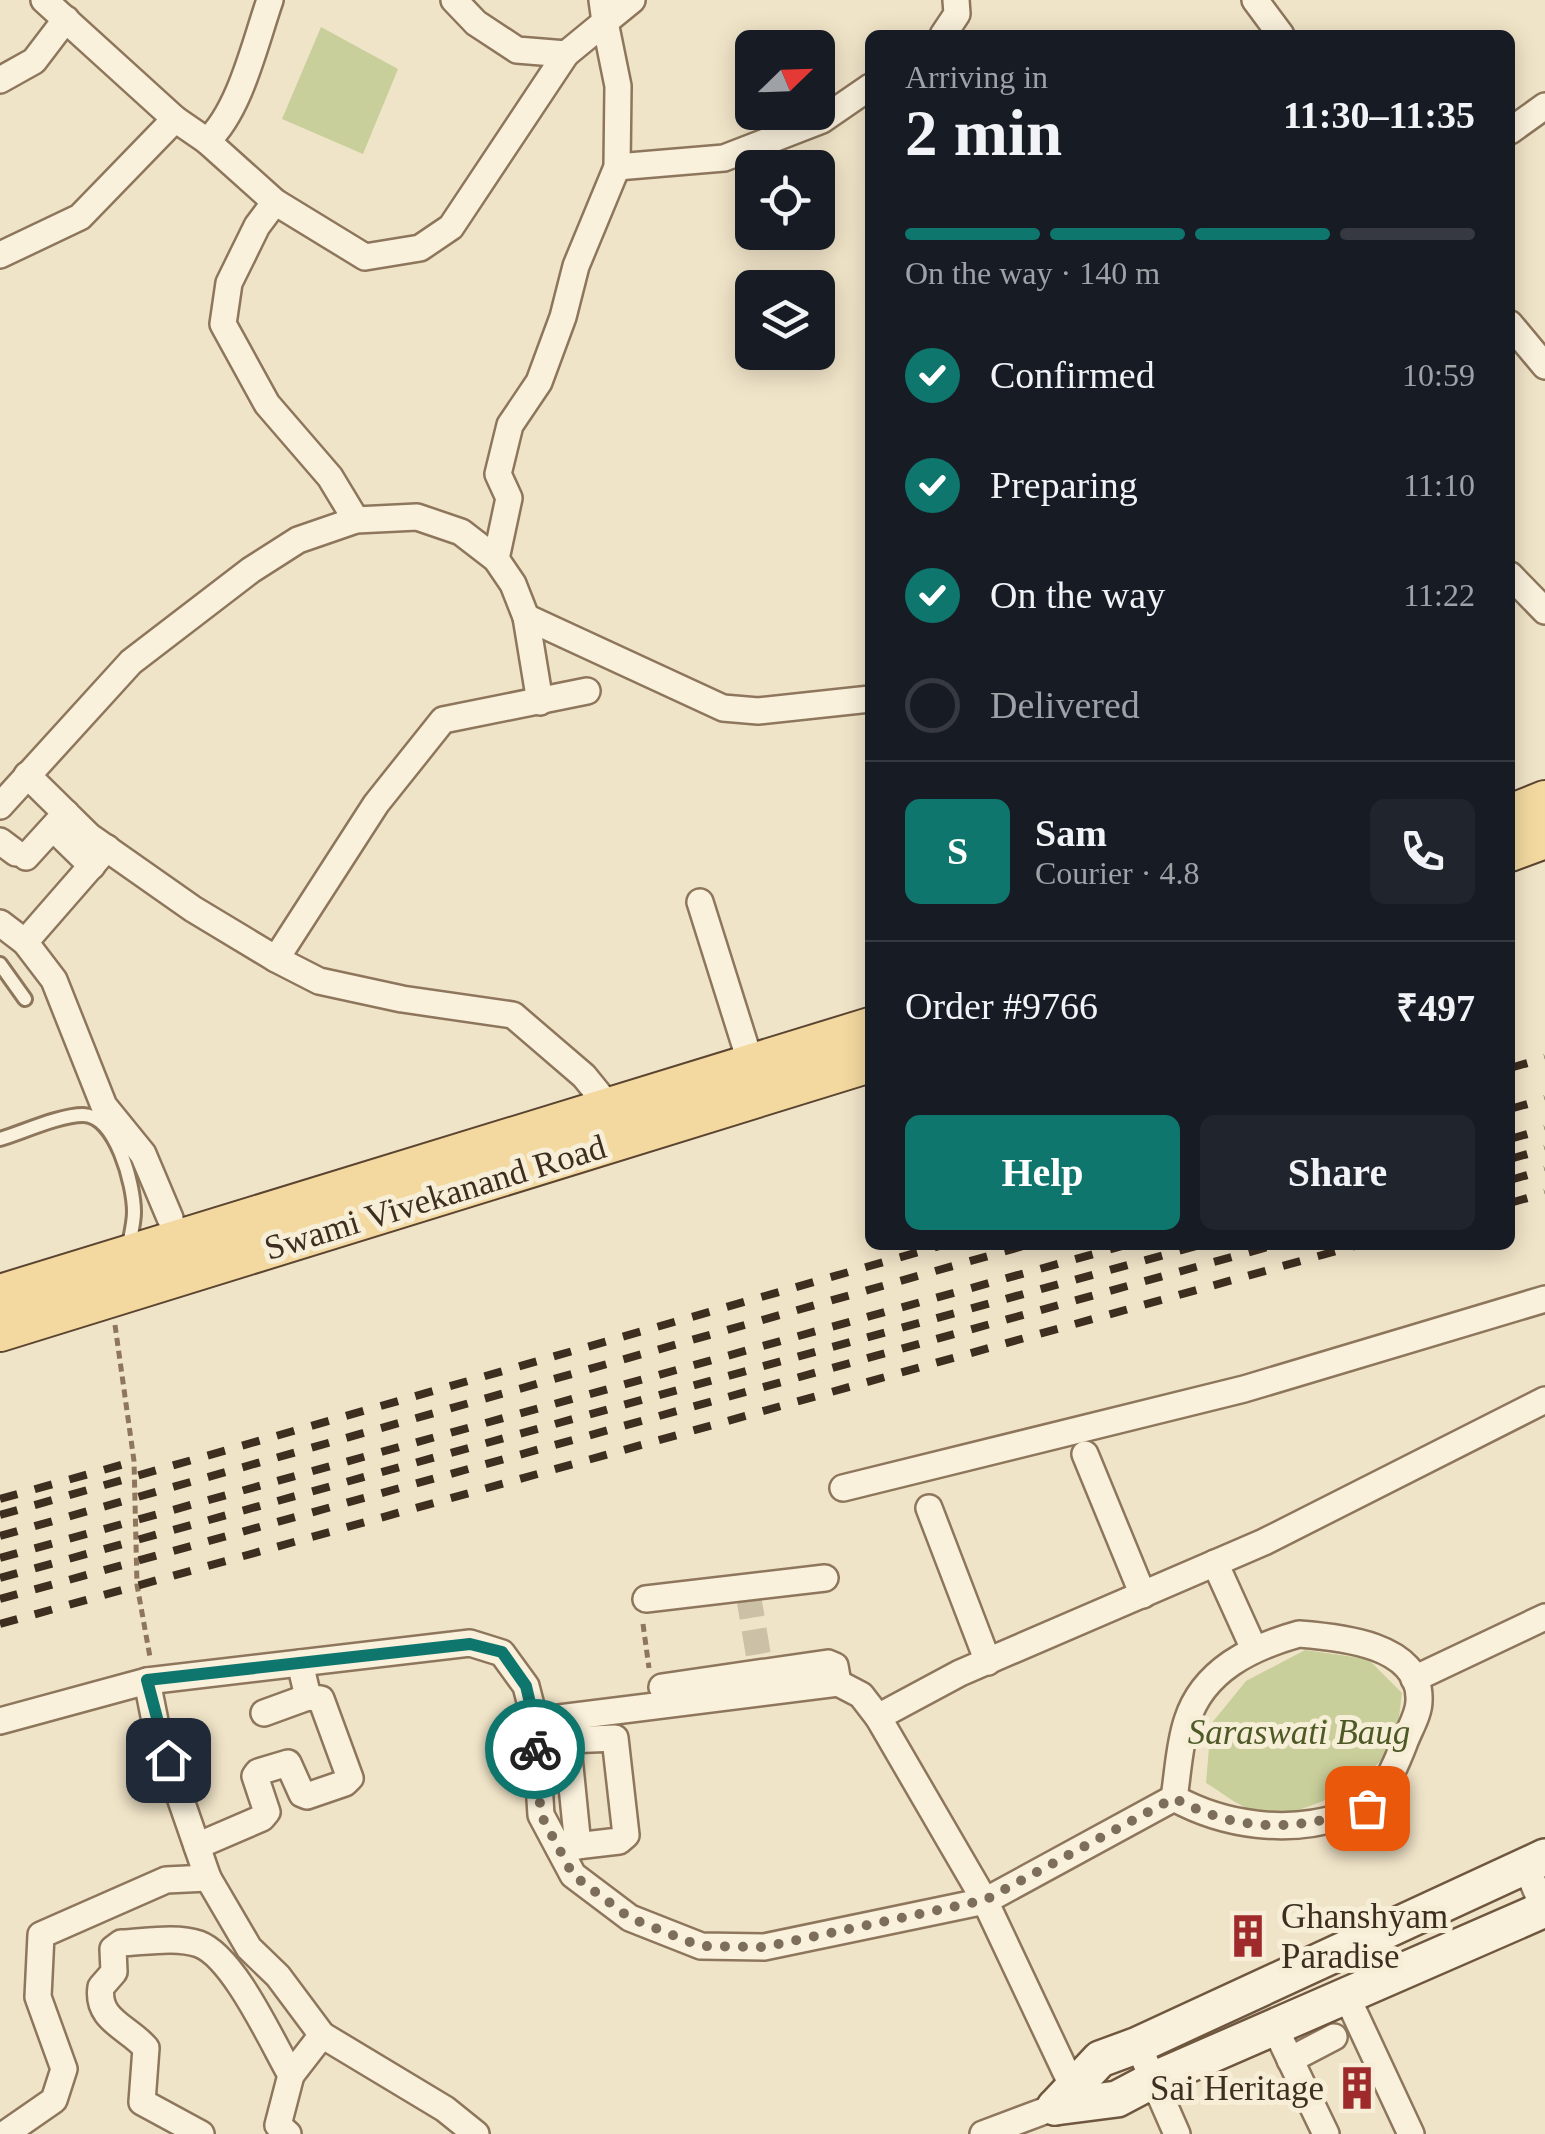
<!DOCTYPE html>
<meta charset="utf-8">
<style>
:root{--surface:#171b24;--page:#20242c;--text:#f1f3f6;--muted:#9ea1a6;--line:#363941;--accent:#0f766e}
body{margin:0;font-family:"Times New Roman",serif;background:var(--page);color:var(--text);height:100vh;display:flex;flex-direction:column;font-size:38px;white-space:nowrap}
*{box-sizing:border-box;margin:0}
p{font-size:32px;color:var(--muted)}
.icon{flex:none;width:55px;height:55px;fill:none;stroke:currentColor;stroke-width:2;stroke-linecap:round;stroke-linejoin:round}
.map{position:relative;flex:1;overflow:hidden}
.panel{position:absolute;left:865px;top:30px;width:650px;height:1220px;display:flex;flex-direction:column;background:var(--surface);border-radius:15px;box-shadow:0 5px 25px #0003}
.panel>*{flex:none}
.needle{width:65px;rotate:67deg}
.buttons{position:absolute;left:735px;top:30px;display:grid;gap:20px}
.buttons a{display:grid;place-items:center;width:100px;height:100px;border-radius:15px;background:var(--surface);box-shadow:0 5px 25px #0003;font-size:50px}
.pin{position:absolute;display:grid;place-items:center;width:85px;height:85px;color:#fff;margin:-42px;border-radius:20px;box-shadow:0 5px 15px #0006}
.courier{position:absolute;display:grid;place-items:center;width:100px;height:100px;margin:-50px;border:8px solid #0f766e;border-radius:50%;background:#fff;color:#222;box-shadow:0 2px 12px #0007}
.headline em{font-style:normal;font-weight:600}
.headline div{display:flex;flex-direction:column-reverse}
.headline{display:flex;align-items:center;justify-content:space-between;height:170px;padding:0 40px}
h1{font-size:65px;font-weight:600;line-height:75px}
.bar{display:grid;grid-template-columns:repeat(4,1fr);gap:15px 10px;align-content:center;height:120px;padding:0 40px}
.bar i{height:12px;border-radius:8px;background:var(--line)}
.bar .selected{background:var(--accent)}
.bar p{grid-column:span 4}
.line{display:flex;align-items:center;gap:25px;padding:0 40px;border-top:2px solid var(--line)}
.line div{flex:1}
.round{display:grid;place-items:center;flex:none;width:105px;height:105px;border-radius:15px;background:var(--page)}
ol{padding:0 40px;list-style:none}
li{display:flex;align-items:center;gap:30px;height:110px}
li p{margin-inline-start:auto}
li .icon{padding:10px;border-radius:50%;background:var(--accent);color:#fff;stroke-width:4}
li:last-child{color:var(--muted)}
li i{width:55px;height:55px;border:5px solid var(--line);border-radius:50%}
.primary-button{display:flex;gap:20px;margin-top:auto;padding:20px 40px}
.primary-button a{flex:1;height:115px;border-radius:15px;background:var(--accent);color:#fff;font-size:40px;font-weight:600;line-height:115px;text-align:center}
.primary-button a+a{background:var(--page);color:var(--text)}
.map>svg:first-child{display:block}
.green{fill:#c9cf9b}
.lines{fill:none;stroke-linecap:round;stroke-linejoin:round}
.street-tunnel{stroke:#ccc0a6;stroke-width:25;stroke-dasharray:25 12;stroke-linecap:butt}
.lane-casing{stroke:#8d765c;stroke-width:18}
.street-casing{stroke:#8d765c;stroke-width:30}
.secondary-casing{stroke:#6f573f;stroke-width:40}
.primary-casing{stroke:#5b4430;stroke-width:42}
.path{stroke:#8d765c;stroke-width:5;stroke-dasharray:8 5;stroke-linecap:butt}
.lane{stroke:#faf1dc;stroke-width:12}
.street{stroke:#faf1dc;stroke-width:25}
.secondary{stroke:#faf1dc;stroke-width:35}
.primary{stroke:#f3d9a0;stroke-width:38}
.rail{stroke:#3d2e20;stroke-width:8;stroke-dasharray:18 18;stroke-linecap:butt}
.done{stroke:#7c6e5b;stroke-width:10;stroke-dasharray:0 18}
.route{stroke:#0f766e;stroke-width:12}
.labels{text-anchor:middle;stroke-width:10;stroke-linejoin:round;paint-order:stroke}
.street-label{font-size:35px;fill:#3d2e20;stroke:#f7eed8}
.park-label{font-size:35px;font-style:italic;fill:#4d5a26;stroke:#f7eed8}
.poi-label{font-size:35px;fill:#3d2e20;stroke:#f7eed8;text-anchor:start}
</style>
<div class="map">
<svg width="1545" height="2134" viewBox="0 0 1545 2134">
<rect width="100%" height="100%" fill="#f0e4c8"/>
<g class="green">
<path d="M321,27L398,69L363,154L282,119Z"/>
<path d="M1305,1650L1368,1659L1402,1693C1400,1707 1399,1724 1395,1738C1381,1779 1294,1826 1253,1811C1237,1805 1221,1792 1206,1783L1211,1724L1246,1681Z"/>
</g>
<g class="lines">
<path class="street-tunnel" d="M748,1593L761,1671"/>
<g class="lane-casing">
<g id="lane">
<path d="M0,964L25,999"/>
<path d="M0,1139C23,1132 60,1115 83,1115C116,1115 134,1185 134,1212C134,1224 130,1238 128,1250"/>
</g>
</g>
<g class="street-casing">
<g id="street">
<path d="M44,0L175,119L207,141L275,202L365,257L420,248L451,227L566,54L605,22L602,0"/>
<path d="M454,0L476,23L517,50L566,54"/>
<path d="M1255,0L1281,35"/>
<path d="M943,35L957,14L956,0"/>
<path d="M0,80L34,61L66,19"/>
<path d="M1510,131L1545,106"/>
<path d="M207,141C240,111 255,43 270,0"/>
<path d="M617,167L724,158L822,120L870,87"/>
<path d="M275,202L257,226L229,283L223,324L267,404L330,477L356,520"/>
<path d="M0,255L80,217L175,119"/>
<path d="M1510,324L1545,366"/>
<path d="M496,559L509,498L498,474L510,425L539,382L563,317L576,266L617,167L618,86L605,22L632,0"/>
<path d="M1510,575L1545,611"/>
<path d="M526,617L723,708L758,711L870,699"/>
<path d="M27,775L89,836L193,909L276,959L319,981L402,999L513,1015L584,1076L610,1108"/>
<path d="M0,806L131,662L251,570L298,540L356,520L417,517L461,532L496,559L513,584L526,617L540,702"/>
<path d="M53,828L92,866"/>
<path d="M0,841L16,853"/>
<path d="M26,857L66,813"/>
<path d="M700,902L751,1064"/>
<path d="M0,923L25,942L54,980L104,1106L143,1154L170,1218"/>
<path d="M25,942L107,848"/>
<path d="M276,959L376,804L443,720L587,691"/>
<path d="M1085,1454L1143,1595"/>
<path d="M843,1488L1244,1389L1545,1299"/>
<path d="M929,1508L988,1662"/>
<path d="M1215,1563L1254,1649"/>
<path d="M646,1599L825,1578"/>
<path d="M1299,1634C1338,1637 1422,1644 1419,1701C1419,1715 1408,1732 1404,1744C1397,1762 1381,1799 1365,1809C1359,1812 1350,1814 1343,1816C1288,1834 1225,1826 1174,1798C1178,1773 1179,1745 1187,1721C1203,1670 1252,1647 1299,1634Z"/>
<path d="M1414,1679L1545,1617"/>
<path d="M147,1681L157,1731L208,1878L249,1948L278,1976L322,2035L445,2109L476,2134"/>
<path d="M662,1687L828,1663L835,1666L838,1683"/>
<path d="M264,1713L308,1697"/>
<path d="M878,1717L960,1673L1264,1542L1545,1400"/>
<path d="M0,1721L147,1681L470,1643L502,1653L526,1686L535,1721L541,1815L573,1875L630,1918L701,1946L764,1947L985,1901L1174,1798"/>
<path d="M535,1721L838,1683L861,1695L878,1717L985,1901L1078,2098"/>
<path d="M566,1727L578,1846"/>
<path d="M197,1846L262,1818L267,1812L255,1776L258,1772L288,1763L302,1794L307,1796L345,1783L350,1778L321,1699L308,1697L300,1663"/>
<path d="M559,1848L619,1841L626,1835L615,1738L568,1740"/>
<path d="M1526,1866L1545,1911"/>
<path d="M1347,1997L1411,2134"/>
<path d="M1275,2028L1326,2134"/>
<path d="M1138,2045L1177,2134"/>
<path d="M1290,2060L1334,2037"/>
<path d="M291,2075L322,2035"/>
<path d="M5,2134L54,2100L64,2069L38,1997L41,1935L166,1880L208,1878"/>
<path d="M201,2134L142,2102L146,2048C128,2027 96,2020 101,1987L114,1972L113,1949L121,1943C145,1942 176,1936 199,1944C234,1957 272,2042 291,2075L278,2125L288,2134"/>
<path d="M983,2134L1055,2107"/>
</g>
</g>
<g class="secondary-casing">
<g id="secondary">
<path d="M1055,2107L1100,2059L1138,2045L1545,1857"/>
<path d="M1055,2107L1117,2099L1153,2080L1545,1909"/>
</g>
</g>
<g class="primary-casing">
<g id="primary">
<path d="M1510,814L1545,800"/>
<path d="M1510,852L1545,839"/>
<path d="M0,1294L870,1027"/>
<path d="M0,1332L870,1063"/>
</g>
</g>
<g class="path">
<path d="M115,1325L134,1461L137,1585L150,1657"/>
<path d="M643,1624L649,1668"/>
</g>
<use href="#lane" class="lane"/>
<use href="#street" class="street"/>
<use href="#secondary" class="secondary"/>
<use href="#primary" class="primary"/>
<g class="rail">
<path d="M1510,1068L1545,1058"/>
<path d="M1510,1109L1545,1099"/>
<path d="M1510,1139L1545,1129"/>
<path d="M1510,1159L1545,1149"/>
<path d="M1510,1180L1545,1170"/>
<path d="M1510,1203L1545,1193"/>
<path d="M0,1499L135,1461"/>
<path d="M0,1515L943,1245"/>
<path d="M0,1536L1027,1245"/>
<path d="M0,1558L1126,1245"/>
<path d="M0,1578L1200,1245"/>
<path d="M0,1599L1275,1245"/>
<path d="M0,1624L1358,1245"/>
</g>
</g>
<g class="lines">
<path class="done" d="M535,1749L541,1815L573,1875L630,1918L700,1946L764,1947L985,1900L1174,1798C1240,1834 1298,1831 1367,1808"/>
<path class="route" d="M168,1760L147,1680L470,1644L502,1652L526,1686L534,1720L535,1749"/>
</g>
<defs>
<g id="building-bare" transform="scale(3.45)"><path d="M-4-6H4V6H1V3H-1V6H-4ZM-2.5-4.3h1.7v1.8h-1.7ZM.8-4.3h1.7v1.8H.8ZM-2.5-1h1.7V.8h-1.7ZM.8-1h1.7V.8H.8Z" fill="#9e2a2b" stroke="#f7eed8" stroke-width="2.5" paint-order="stroke"/></g>
</defs>
<g fill-rule="evenodd">
<use href="#building-bare" x="1248" y="1936"/>
<use href="#building-bare" x="1357" y="2088"/>
</g>
<g class="labels">
<g class="street-label">
<text transform="translate(435 1197) rotate(-17)" y="12">Swami Vivekanand Road</text>
</g>
<g class="park-label">
<text x="1299" y="1744">Saraswati Baug</text>
</g>
<g class="poi-label">
<text x="1281" y="1928">Ghanshyam<tspan x="1281" dy="40">Paradise</tspan></text>
<text x="1324" y="2100" text-anchor="end">Sai Heritage</text>
</g>
</g>
</svg>
<div class="buttons">
<a><svg class="needle" viewBox="-14 -14 28 28"><path d="M0-13l5 13h-10z" fill="#e53935"/><path d="M0 13l5-13h-10z" fill="#9ea1a6"/></svg></a>
<a><svg class="icon" aria-label="locate" viewBox="0 0 24 24"><circle cx="12" cy="12" r="6"/><path d="M12 2v4M12 18v4M2 12h4M18 12h4"/></svg></a>
<a><svg class="icon" aria-label="layers" viewBox="0 0 24 24"><path d="M12 4l9 5-9 5-9-5zM3 14l9 5 9-5"/></svg></a>
</div>
<div class="pin" style="left:1367px;top:1808px;background:#ea580c"><svg class="icon" aria-label="bag" viewBox="0 0 24 24"><path d="M5 8h14l-1 12H6zM9 8a3 3 0 0 1 6 0"/></svg></div>
<div class="pin" style="left:168px;top:1760px;background:#1f2937"><svg class="icon" aria-label="home" viewBox="0 0 24 24"><path d="M3 11l9-7 9 7M6 9v11h12V9"/></svg></div>
<div class="courier" style="left:535px;top:1749px"><svg class="icon" aria-label="bike" viewBox="0 0 24 24"><circle cx="6" cy="16" r="4"/><circle cx="18" cy="16" r="4"/><path d="M6 16l4-8h5l3 8M10 8l3 8H6M13 5h3"/></svg></div>
<section class="panel">
<div class="headline"><div><h1>2 min</h1><p>Arriving in</p></div><em>11:30–11:35</em></div>
<div class="bar"><i class="selected"></i><i class="selected"></i><i class="selected"></i><i></i><p>On the way · 140 m</p></div>
<ol>
<li><svg class="icon" aria-label="check" viewBox="0 0 24 24"><path d="M5 12l5 5 9-10"/></svg>Confirmed<p>10:59</p></li>
<li><svg class="icon" aria-label="check" viewBox="0 0 24 24"><path d="M5 12l5 5 9-10"/></svg>Preparing<p>11:10</p></li>
<li><svg class="icon" aria-label="check" viewBox="0 0 24 24"><path d="M5 12l5 5 9-10"/></svg>On the way<p>11:22</p></li>
<li><i></i>Delivered</li>
</ol>
<div class="line" style="height:180px"><b class="round" style="background:var(--accent);color:#fff">S</b><div><b>Sam</b><p>Courier · 4.8</p></div><a class="round"><svg class="icon" aria-label="phone" viewBox="0 0 24 24"><path d="M5 4h4l2 5-3 2q2 4 5 5l2-3 5 2v4C11 20 4 13 5 4z"/></svg></a></div>
<div class="line" style="height:130px"><div>Order #9766</div><b>₹497</b></div>
<div class="primary-button"><a>Help</a><a>Share</a></div>
</section>
</div>
